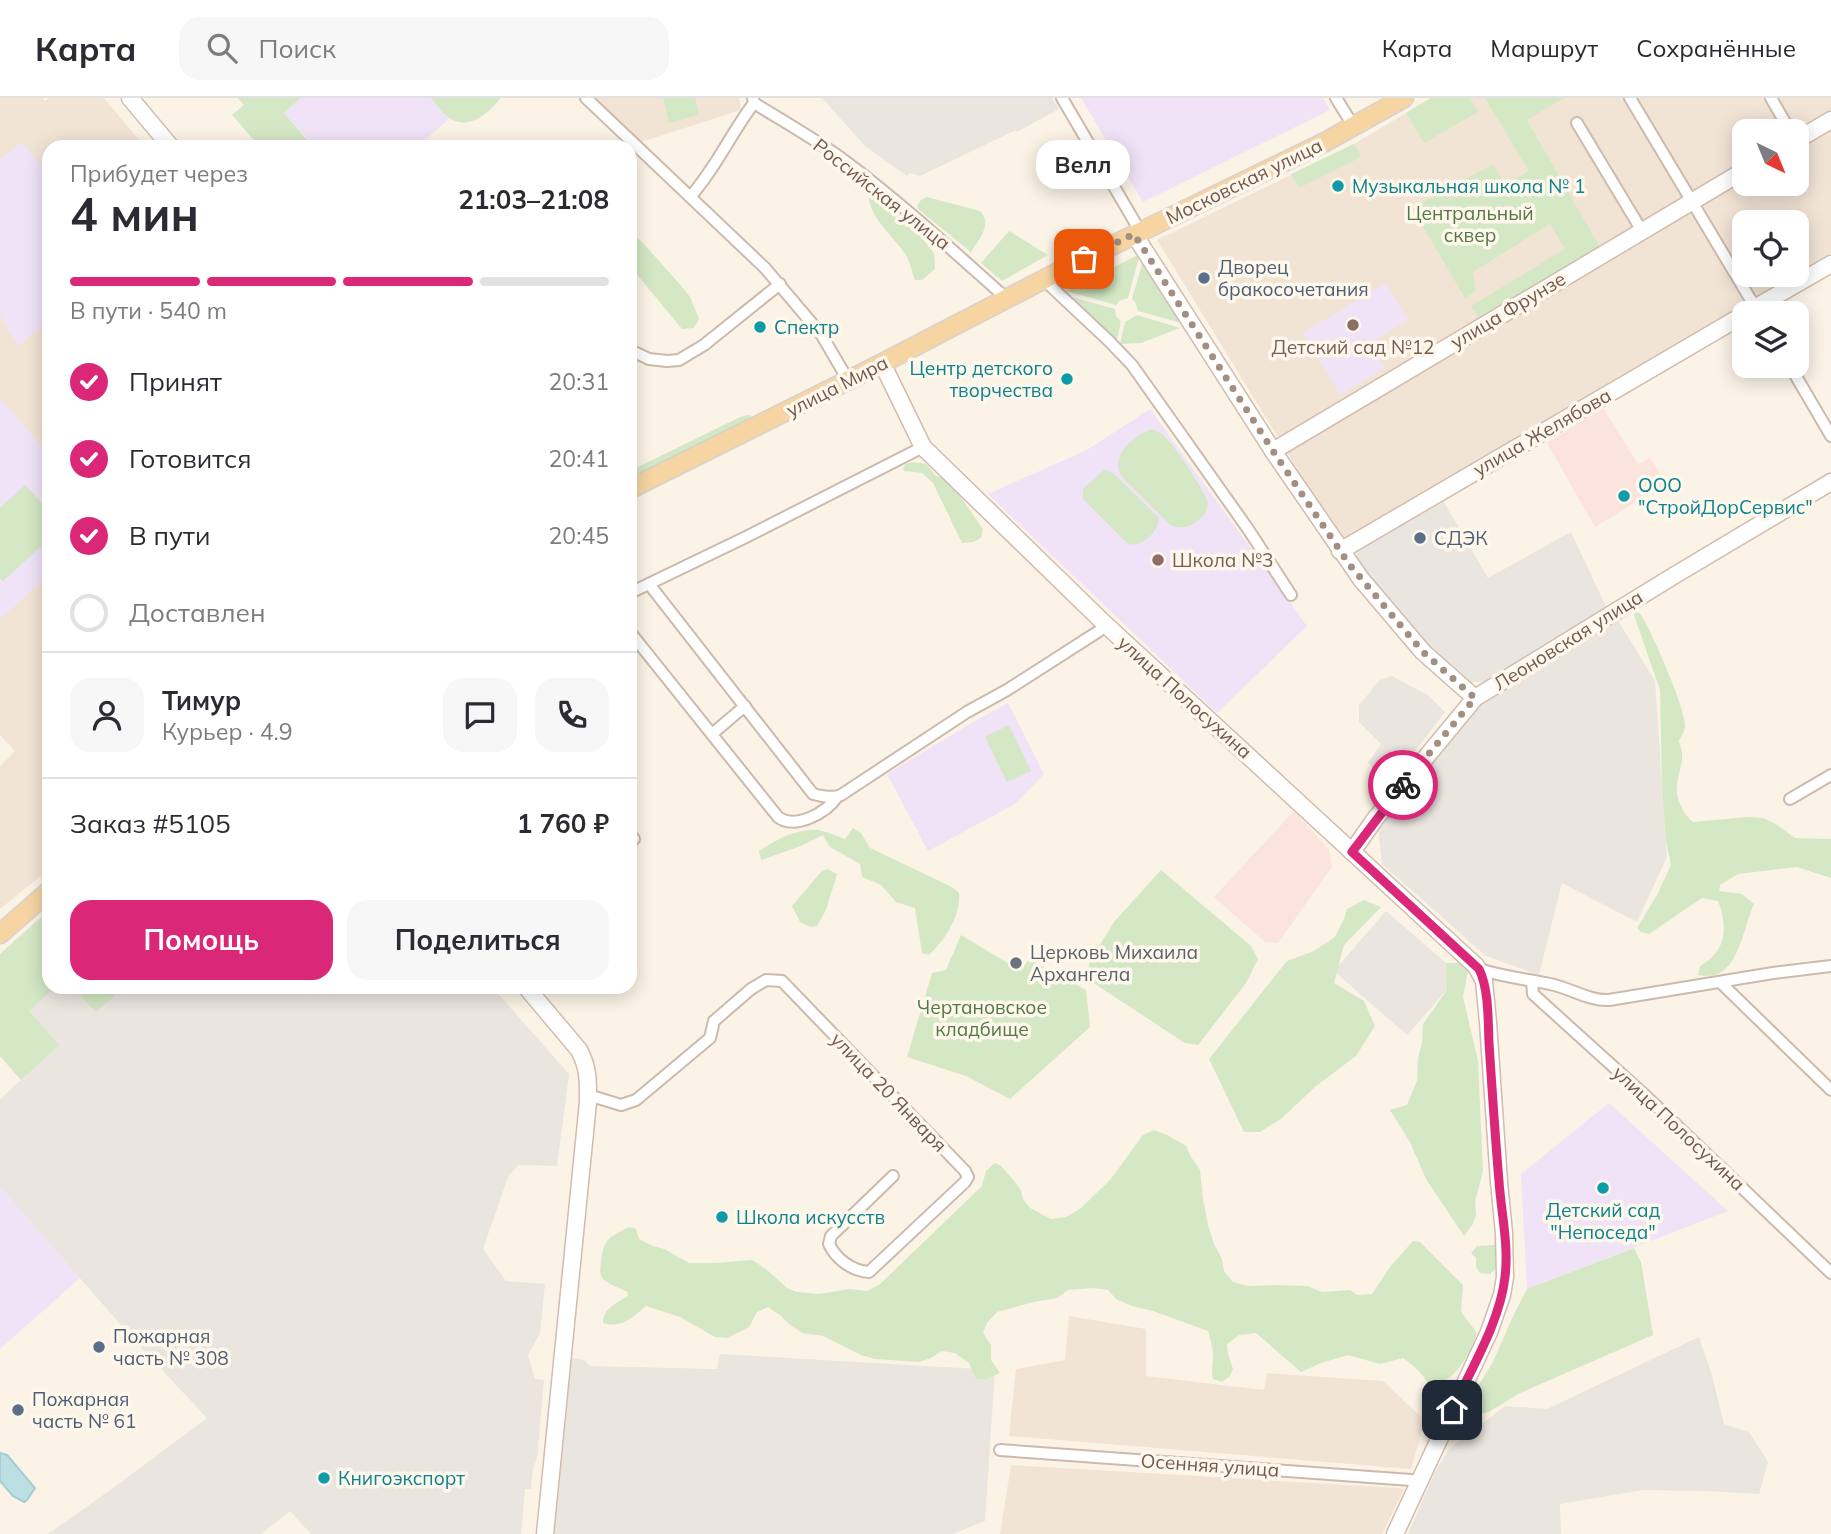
<!DOCTYPE html>
<html lang="ru">
<meta charset="utf-8">
<style>
:root{--surface:#fff;--page:#f7f7f7;--text:#2b2b33;--muted:#7c7c81;--line:#e1e1e2;--accent:#db2777}
body{margin:0;font-family:Mulish,sans-serif;background:var(--page);color:var(--text);height:100vh;display:flex;flex-direction:column;font-size:26px;white-space:nowrap}
*{box-sizing:border-box;margin:0}
p{font-size:23px;color:var(--muted)}
.icon{flex:none;width:38px;height:38px;fill:none;stroke:currentColor;stroke-width:2;stroke-linecap:round;stroke-linejoin:round}
.map{position:relative;flex:1;overflow:hidden}
.details{position:absolute;left:42px;top:42px;width:595px;height:854px;display:flex;flex-direction:column;background:var(--surface);border-radius:21px;box-shadow:0 4px 18px #0003}
.details>*{flex:none}
.needle{width:46px;rotate:137deg}
.buttons{position:absolute;left:1732px;top:21px;display:grid;gap:14px}
.buttons a{display:grid;place-items:center;width:77px;height:77px;border-radius:14px;background:var(--surface);box-shadow:0 4px 18px #0003;font-size:35px}
.pin{position:absolute;display:grid;place-items:center;width:60px;height:60px;color:#fff;margin:-30px;border-radius:14px;box-shadow:0 4px 10px #0006}
.courier{position:absolute;display:grid;place-items:center;width:70px;height:70px;margin:-35px;border:5px solid #db2777;border-radius:50%;background:#fff;color:#222;box-shadow:0 2px 9px #0007}
.bubble{position:absolute;height:49px;border-radius:21px;background:var(--surface);box-shadow:0 4px 18px #0003;font-size:23px;font-weight:700;line-height:49px;text-align:center}
.headline em{font-style:normal;font-weight:700}
.headline div{display:flex;flex-direction:column-reverse}
.headline{display:flex;align-items:center;justify-content:space-between;height:119px;padding:0 28px}
h1{font-size:46px;font-weight:700;line-height:52px}
.bar{display:grid;grid-template-columns:repeat(4,1fr);gap:10px 7px;align-content:center;height:84px;padding:0 28px}
.bar i{height:9px;border-radius:5px;background:var(--line)}
.bar .active{background:var(--accent)}
.bar p{grid-column:span 4}
.line{display:flex;align-items:center;gap:18px;padding:0 28px;border-top:2px solid var(--line)}
.line div{flex:1}
.round{display:grid;place-items:center;flex:none;width:74px;height:74px;border-radius:21px;background:var(--page)}
ol{padding:0 28px;list-style:none}
li{display:flex;align-items:center;gap:21px;height:77px}
li p{margin-inline-start:auto}
li .icon{padding:7px;border-radius:50%;background:var(--accent);color:#fff;stroke-width:4}
li:last-child{color:var(--muted)}
li i{width:38px;height:38px;border:4px solid var(--line);border-radius:50%}
.action{display:flex;gap:14px;margin-top:auto;padding:14px 28px}
.action a{flex:1;height:80px;border-radius:21px;background:var(--accent);color:#fff;font-size:28px;font-weight:700;line-height:80px;text-align:center}
.action a+a{background:var(--page);color:var(--text)}
header{display:flex;align-items:center;gap:42px;box-sizing:border-box;height:98px;padding:0 35px;background:var(--surface);border-bottom:2px solid var(--line)}
header strong{font-size:33px}
nav{display:flex;gap:38px;margin-inline-start:auto;font-size:24px}
.search{width:490px;height:63px;background:var(--page);display:flex;align-items:center;gap:18px;box-sizing:border-box;padding:0 24px;border-radius:21px;color:var(--muted);font-size:26px}
.map>svg:first-child{display:block}
.residential{fill:#f2e4d5;fill-rule:evenodd}
.commercial{fill:#fbe4db}
.industrial{fill:#ebe5e0}
.education{fill:#f0e3f7}
.green{fill:#d4e8c5}
.water{fill:#bcdfe4;stroke:#a2ced5;stroke-width:2}
.lines{fill:none;stroke-linecap:round;stroke-linejoin:round}
.street-casing{stroke:#ccbaad;stroke-width:14}
.secondary-casing{stroke:#d1bcad;stroke-width:19}
.primary-casing{stroke:#d8d1cd;stroke-width:21}
.street{stroke:#fff;stroke-width:10}
.secondary{stroke:#fff;stroke-width:16}
.primary{stroke:#f6d5a3;stroke-width:18}
.done{stroke:#a38f82;stroke-width:7;stroke-dasharray:0 12.6}
.route{stroke:#db2777;stroke-width:9}
.culture-dot{fill:#0f9aa8;stroke:#fef7ec;stroke-width:2.5}
.service-dot{fill:#5c6f8a;stroke:#fef7ec;stroke-width:2.5}
.education-dot{fill:#8d6e63;stroke:#fef7ec;stroke-width:2.5}
.worship-dot{fill:#6b7280;stroke:#fef7ec;stroke-width:2.5}
.labels{text-anchor:middle;stroke-width:7;stroke-linejoin:round;paint-order:stroke}
.street-label{font-size:19px;fill:#73594c;stroke:#fef7ec}
.culture-label{font-size:19px;fill:#0d838f;stroke:#fef7ec;text-anchor:start}
.park-label{font-size:19px;fill:#557845;stroke:#fef7ec}
.service-label{font-size:19px;fill:#4e5e75;stroke:#fef7ec;text-anchor:start}
.education-label{font-size:19px;fill:#785e54;stroke:#fef7ec}
.worship-label{font-size:19px;fill:#5b616d;stroke:#fef7ec;text-anchor:start}
</style>
<header>
<strong>Карта</strong>
<div class="search"><svg class="icon" aria-label="search" viewBox="0 0 24 24"><circle cx="10" cy="10" r="6"/><path d="M15 15l6 6"/></svg>Поиск</div>
<nav><a>Карта</a><a>Маршрут</a><a>Сохранённые</a></nav>
</header>
<div class="map">
<svg width="1831" height="1436" viewBox="0 0 1831 1436">
<rect width="100%" height="100%" fill="#fbf3e6"/>
<g class="residential">
<path d="M0,0H42L45,3L49,0H104L145,49H49V771L0,811V668L15,653L0,637Z"/>
<path d="M595,0H739L741,12L641,44Z"/>
<path d="M1431,0H1831V155L1797,175V124H1745V177H1794L1341,442L1157,142L1354,46ZM1745,33H1797V86H1745Z"/>
<path d="M1069,1218L1146,1231V1278L1264,1292L1267,1275L1383,1283L1425,1323L1411,1371L1009,1338L1016,1271L1065,1262Z"/>
<path d="M1011,1367L1398,1390L1404,1391L1382,1436H1000Z"/>
</g>
<g class="commercial">
<path d="M1603,310L1638,366L1650,360L1667,385L1595,429L1547,345Z"/>
<path d="M1294,713L1329,752L1332,769L1278,845L1265,844L1214,799Z"/>
</g>
<g class="industrial">
<path d="M822,0H1052L1059,11L1017,34L1016,32L920,78L910,75L907,78L866,49Z"/>
<path d="M1444,404L1488,480L1571,434L1607,511L1487,584H1471L1461,579L1421,546L1356,465L1357,453L1415,416L1417,419Z"/>
<path d="M1617,521L1655,583L1667,759L1637,824L1562,785L1539,877L1486,858L1382,766L1378,730L1414,685H1420L1424,680V673L1480,604Z"/>
<path d="M1392,578L1429,598L1445,614L1391,684L1368,665L1381,646L1359,624V607L1380,582Z"/>
<path d="M1386,813L1460,877L1407,937L1334,873Z"/>
<path d="M0,876L49,889H492L569,976L557,1068L518,1067L508,1079L483,1151L506,1183L545,1186L540,1235L528,1257L535,1281L544,1282L537,1360L533,1371L531,1391H525L521,1436H311L290,1413L261,1436H48L109,1393L207,1320L134,1242L0,1089V1001L21,982L0,958Z"/>
<path d="M1699,1239L1711,1274L1724,1326L1749,1334L1768,1364L1759,1396L1705,1393L1643,1392L1560,1406L1561,1436H1408L1433,1378L1448,1352L1505,1308L1547,1311Z"/>
<path d="M720,1256L995,1272L985,1423L953,1436H554L572,1260L584,1262L590,1268L717,1271Z"/>
</g>
<g class="education">
<path d="M301,0H431L449,21L417,49H314L284,15Z"/>
<path d="M1081,0H1323L1330,12L1143,104Z"/>
<path d="M22,44L49,77V222L18,248L0,217V61Z"/>
<path d="M1386,185L1408,222L1370,245L1385,270L1340,297L1303,235Z"/>
<path d="M0,300L49,356V477L0,521Z"/>
<path d="M1150,311L1307,528L1217,615L988,396L1087,352Z"/>
<path d="M1008,605L1044,676L1015,706L928,753L887,676L973,624Z"/>
<path d="M1609,1005L1728,1113L1527,1191L1521,1076Z"/>
<path d="M0,1089L80,1180L0,1251Z"/>
</g>
<g class="green">
<path d="M238,0H301L284,15L313,49H260L232,17L244,7Z"/>
<path d="M431,0H501C489,14 471,32 451,21C444,17 437,7 431,0Z"/>
<path d="M663,0H695L699,17L669,25Z"/>
<path d="M1431,0H1470L1478,14L1424,45L1406,15Z"/>
<path d="M1485,0H1564L1527,22L1601,151L1479,221L1471,208L1565,151L1550,126L1473,174L1476,193L1465,200L1412,110L1493,66L1505,87L1529,73Z"/>
<path d="M1354,46L1361,59L1299,90L1291,76Z"/>
<path d="M875,96L923,141L934,155L935,171L922,182H915C911,173 911,164 905,156C894,139 871,121 869,100Z"/>
<path d="M927,99L980,113C993,125 979,142 971,154L919,112L917,108L921,102Z"/>
<path d="M1009,133L1048,157L1002,183L981,165Z"/>
<path d="M630,134L643,145L683,190L690,199L699,221L694,230L682,231L630,168Z"/>
<path d="M1140,156L1128,200L1119,203L1116,207L1066,193Z"/>
<path d="M1143,162L1185,226L1138,213L1135,204L1132,201Z"/>
<path d="M1065,197L1115,211L1116,218L1121,223L1116,246Z"/>
<path d="M1137,217L1180,230L1141,245L1120,246L1125,224Z"/>
<path d="M748,317L751,318L750,324L630,383V373L740,319Z"/>
<path d="M1152,331C1157,333 1162,335 1166,340C1175,348 1207,396 1208,406C1208,413 1202,420 1196,424C1188,430 1179,431 1170,427L1123,380C1107,360 1134,337 1152,331Z"/>
<path d="M913,364L926,366L936,378L944,380L957,394L983,431L981,440L973,444L962,445L933,385L922,375L904,373L903,370L906,366Z"/>
<path d="M1104,372L1113,375L1159,420C1158,434 1142,450 1128,446L1083,401V391Z"/>
<path d="M25,387L49,413V441L3,483L0,480V410Z"/>
<path d="M1635,513C1641,516 1640,515 1643,520C1652,535 1687,614 1685,628C1685,633 1681,638 1679,643C1686,663 1679,669 1677,688C1675,699 1684,718 1693,724L1747,719L1763,720L1774,725L1795,740L1831,741V780L1797,769L1738,776L1720,787L1719,793L1742,796L1754,806C1742,831 1739,886 1698,877L1700,868C1727,853 1728,829 1718,803L1702,800L1649,836L1641,834L1637,830L1657,797L1671,767L1666,743L1662,689L1660,592L1634,517Z"/>
<path d="M1009,627L1031,673L1007,684L985,639Z"/>
<path d="M853,730L861,735L870,750L952,789L959,795C961,818 945,842 929,857L922,855L915,810L896,804L881,787L862,779L860,766L830,749L823,737L801,748L761,762L759,753C776,742 797,730 818,732C826,733 836,738 845,741Z"/>
<path d="M827,771L837,776L826,812L817,828L810,829L800,824L792,808L821,774Z"/>
<path d="M1161,772L1251,848L1258,861L1246,885L1198,947L1185,945L1086,880L1090,863L1114,824Z"/>
<path d="M1364,802L1381,809L1344,847L1334,885L1364,903L1375,928L1356,958L1316,988L1281,1021L1260,1034H1244L1209,961L1287,863L1314,853L1335,839L1344,821L1347,811Z"/>
<path d="M49,812V889H55L29,913L59,947L21,982L0,958V856Z"/>
<path d="M961,837L1021,873L1029,861L1086,892L1090,929L1010,1001L966,978L907,959L932,875L946,872Z"/>
<path d="M1446,865H1463L1468,873L1463,899L1478,963L1483,1073L1475,1103L1476,1117L1473,1126L1464,1138L1426,1081L1410,1044L1390,1012L1407,1007L1417,983L1418,960L1422,945L1423,926L1447,892Z"/>
<path d="M72,889H124L96,914Z"/>
<path d="M1154,1032L1167,1037L1186,1048L1191,1059L1200,1072L1203,1101L1208,1127L1214,1146L1222,1161L1224,1173L1233,1184L1248,1188L1276,1187L1307,1188L1322,1194L1350,1192L1357,1197L1372,1196L1390,1169L1413,1143L1420,1144L1463,1187L1461,1214L1477,1235C1471,1254 1460,1275 1442,1284L1441,1289L1448,1291L1449,1296L1434,1325L1430,1324L1426,1317C1427,1312 1431,1305 1431,1300C1432,1283 1416,1269 1403,1260L1380,1266L1348,1257L1321,1265L1301,1274L1256,1235L1239,1237L1227,1246L1228,1256L1233,1271L1230,1278L1222,1284L1213,1281C1211,1272 1213,1266 1213,1257C1213,1249 1210,1241 1208,1233L1153,1213L1132,1208L1116,1201L1108,1192L1093,1190L1068,1192L1057,1200L1034,1204L997,1214L987,1225L983,1235L991,1247V1262L1000,1275L987,1281H976L969,1265L955,1255L942,1253L931,1260L919,1264L875,1261L861,1257L823,1238L802,1235L789,1226L780,1217L768,1209L757,1214L749,1229L727,1240L715,1239L680,1219L646,1208C633,1219 621,1231 603,1225C603,1210 617,1205 628,1198L627,1194C620,1190 608,1186 603,1181C599,1176 600,1170 601,1165C603,1141 609,1139 629,1129L636,1131L639,1141L653,1148L664,1151L689,1165H716L752,1162L766,1171L787,1190L797,1194L819,1196L849,1191L867,1193L879,1187L982,1088L986,1073L995,1065L1001,1068L1015,1084L1021,1092L1023,1101L1030,1110L1051,1121L1066,1119L1080,1111L1110,1082L1143,1037Z"/>
<path d="M1495,1147L1497,1152V1169L1490,1176L1480,1175L1476,1169V1160L1471,1155L1477,1148Z"/>
<path d="M1634,1150L1641,1164L1653,1237L1520,1295L1489,1314L1469,1318L1461,1315L1493,1264L1515,1214L1527,1191Z"/>
</g>
<path class="water" d="M0,1355L7,1357L35,1390L27,1402L24,1404L13,1398L0,1383Z"/>
<g class="lines">
<g class="street-casing">
<g id="street">
<path d="M586,0L765,170L821,236L848,282"/>
<path d="M753,0L754,5C783,23 813,40 841,60C899,103 952,152 1006,200"/>
<path d="M1062,0L1140,133"/>
<path d="M1336,0L1354,29"/>
<path d="M1630,0L1758,214"/>
<path d="M1771,0L1790,33"/>
<path d="M1577,25L1642,133"/>
<path d="M690,99C716,70 731,35 754,5"/>
<path d="M1043,181L1109,243L1132,267L1248,431L1291,497"/>
<path d="M630,252L649,261L667,263L679,262L704,247L780,186"/>
<path d="M1790,268L1831,338"/>
<path d="M649,486L813,696C821,698 833,701 841,697L967,614L1007,592L1099,533L1105,526"/>
<path d="M630,495L746,439L923,349"/>
<path d="M630,534L778,719C795,732 826,715 837,699"/>
<path d="M712,636L745,608"/>
<path d="M1790,701L1831,677"/>
<path d="M630,737L634,741"/>
<path d="M1479,871C1503,879 1526,881 1550,886C1570,890 1589,903 1609,902L1773,875L1831,868"/>
<path d="M1532,884L1533,896L1649,1001L1831,1175"/>
<path d="M1720,884L1831,992"/>
<path d="M588,997L621,1007L636,1002L710,940L714,923L751,891L766,882L782,883L965,1073L968,1079L965,1084L869,1174C852,1173 836,1161 829,1146L831,1138L893,1078"/>
<path d="M1000,1352L1411,1382L1420,1385"/>
</g>
</g>
<g class="secondary-casing">
<g id="secondary">
<path d="M130,0L171,49"/>
<path d="M1797,42L1831,22"/>
<path d="M1134,136L1273,353L1361,481L1423,554L1475,600"/>
<path d="M1746,215L1831,166"/>
<path d="M882,265L923,349L1105,526L1476,868L1484,883L1488,924L1499,1084L1504,1135L1505,1179L1502,1197L1489,1234L1395,1436"/>
<path d="M1273,353L1745,72"/>
<path d="M1340,453L1745,216"/>
<path d="M1352,754L1375,721L1475,600L1675,477L1831,384"/>
<path d="M526,889L579,952C589,971 588,983 588,1004L545,1436"/>
</g>
</g>
<g class="primary-casing">
<g id="primary">
<path d="M630,391L869,272L1060,173L1325,44L1404,0"/>
<path d="M0,836L49,793"/>
</g>
</g>
<use href="#street" class="street"/>
<use href="#secondary" class="secondary"/>
<use href="#primary" class="primary"/>
</g>
<g class="lines">
<path class="done" d="M1084,161L1134,136L1273,353L1349,466L1423,554L1475,600L1403,687"/>
<path class="route" d="M1403,687L1352,754L1479,871C1489,891 1488,923 1489,945C1492,991 1495,1037 1499,1083C1501,1114 1509,1147 1505,1179C1500,1224 1471,1271 1452,1312"/>
</g>
<g class="culture-dot">
<circle cx="1338" cy="88" r="7"/>
<circle cx="760" cy="229" r="7"/>
<circle cx="1067" cy="281" r="7"/>
<circle cx="1624" cy="398" r="7"/>
<circle cx="1603" cy="1090" r="7"/>
<circle cx="722" cy="1119" r="7"/>
<circle cx="324" cy="1380" r="7"/>
</g>
<g class="service-dot">
<circle cx="1204" cy="180" r="7"/>
<circle cx="1420" cy="440" r="7"/>
<circle cx="99" cy="1249" r="7"/>
<circle cx="18" cy="1312" r="7"/>
</g>
<g class="education-dot">
<circle cx="1353" cy="227" r="7"/>
<circle cx="1158" cy="462" r="7"/>
</g>
<circle class="worship-dot" cx="1016" cy="865" r="7"/>
<g class="labels">
<g class="street-label">
<text transform="translate(1244 83) rotate(-26)" y="7">Московская улица</text>
<text transform="translate(882 96) rotate(38)" y="7">Российская улица</text>
<text transform="translate(1508 212) rotate(-31)" y="7">улица Фрунзе</text>
<text transform="translate(837 288) rotate(-27)" y="7">улица Мира</text>
<text transform="translate(1542 334) rotate(-30)" y="7">улица Желябова</text>
<text transform="translate(1568 542) rotate(-32)" y="7">Леоновская улица</text>
<text transform="translate(1185 599) rotate(42)" y="7">улица Полосухина</text>
<text transform="translate(889 994) rotate(46)" y="7">улица 20 Января</text>
<text transform="translate(1679 1030) rotate(43)" y="7">улица Полосухина</text>
<text transform="translate(1210 1367) rotate(4)" y="7">Осенняя улица</text>
</g>
<g class="culture-label">
<text x="1352" y="95">Музыкальная школа № 1</text>
<text x="774" y="236">Спектр</text>
<text x="1053" y="277" text-anchor="end">Центр детского<tspan x="1053" dy="22">творчества</tspan></text>
<text x="1638" y="394">ООО<tspan x="1638" dy="22">"СтройДорСервис"</tspan></text>
<text x="1603" y="1119" text-anchor="middle">Детский сад<tspan x="1603" dy="22">"Непоседа"</tspan></text>
<text x="736" y="1126">Школа искусств</text>
<text x="338" y="1387">Книгоэкспорт</text>
</g>
<g class="park-label">
<text x="1470" y="122">Центральный<tspan x="1470" dy="22">сквер</tspan></text>
<text x="982" y="916">Чертановское<tspan x="982" dy="22">кладбище</tspan></text>
</g>
<g class="service-label">
<text x="1218" y="176">Дворец<tspan x="1218" dy="22">бракосочетания</tspan></text>
<text x="1434" y="447">СДЭК</text>
<text x="113" y="1245">Пожарная<tspan x="113" dy="22">часть № 308</tspan></text>
<text x="32" y="1308">Пожарная<tspan x="32" dy="22">часть № 61</tspan></text>
</g>
<g class="education-label">
<text x="1353" y="256">Детский сад №12</text>
<text x="1172" y="469" text-anchor="start">Школа №3</text>
</g>
<g class="worship-label">
<text x="1030" y="861">Церковь Михаила<tspan x="1030" dy="22">Архангела</tspan></text>
</g>
</g>
</svg>
<div class="buttons">
<a><svg class="needle" viewBox="-14 -14 28 28"><path d="M0-13l5 13h-10z" fill="#e53935"/><path d="M0 13l5-13h-10z" fill="#7c7c81"/></svg></a>
<a><svg class="icon" aria-label="locate" viewBox="0 0 24 24"><circle cx="12" cy="12" r="6"/><path d="M12 2v4M12 18v4M2 12h4M18 12h4"/></svg></a>
<a><svg class="icon" aria-label="layers" viewBox="0 0 24 24"><path d="M12 4l9 5-9 5-9-5zM3 14l9 5 9-5"/></svg></a>
</div>
<div class="pin" style="left:1084px;top:161px;background:#ea580c"><svg class="icon" aria-label="bag" viewBox="0 0 24 24"><path d="M5 8h14l-1 12H6zM9 8a3 3 0 0 1 6 0"/></svg></div>
<div class="pin" style="left:1452px;top:1312px;background:#1f2937"><svg class="icon" aria-label="home" viewBox="0 0 24 24"><path d="M3 11l9-7 9 7M6 9v11h12V9"/></svg></div>
<div class="courier" style="left:1403px;top:687px"><svg class="icon" aria-label="bike" viewBox="0 0 24 24"><circle cx="6" cy="16" r="4"/><circle cx="18" cy="16" r="4"/><path d="M6 16l4-8h5l3 8M10 8l3 8H6M13 5h3"/></svg></div>
<div class="bubble" style="left:1036px;top:42px;width:94px">Велл</div>
<section class="details">
<div class="headline"><div><h1>4 мин</h1><p>Прибудет через</p></div><em>21:03–21:08</em></div>
<div class="bar"><i class="active"></i><i class="active"></i><i class="active"></i><i></i><p>В пути · 540 m</p></div>
<ol>
<li><svg class="icon" aria-label="check" viewBox="0 0 24 24"><path d="M5 12l5 5 9-10"/></svg>Принят<p>20:31</p></li>
<li><svg class="icon" aria-label="check" viewBox="0 0 24 24"><path d="M5 12l5 5 9-10"/></svg>Готовится<p>20:41</p></li>
<li><svg class="icon" aria-label="check" viewBox="0 0 24 24"><path d="M5 12l5 5 9-10"/></svg>В пути<p>20:45</p></li>
<li><i></i>Доставлен</li>
</ol>
<div class="line" style="height:126px"><a class="round"><svg class="icon" aria-label="person" viewBox="0 0 24 24"><circle cx="12" cy="8" r="4"/><path d="M4 21q1-7 8-7t8 7"/></svg></a><div><b>Тимур</b><p>Курьер · 4.9</p></div><a class="round"><svg class="icon" aria-label="chat" viewBox="0 0 24 24"><path d="M4 5h16v11H9l-5 4z"/></svg></a><a class="round"><svg class="icon" aria-label="phone" viewBox="0 0 24 24"><path d="M5 4h4l2 5-3 2q2 4 5 5l2-3 5 2v4C11 20 4 13 5 4z"/></svg></a></div>
<div class="line" style="height:91px"><div>Заказ #5105</div><b>1 760 ₽</b></div>
<div class="action"><a>Помощь</a><a>Поделиться</a></div>
</section>
</div>
